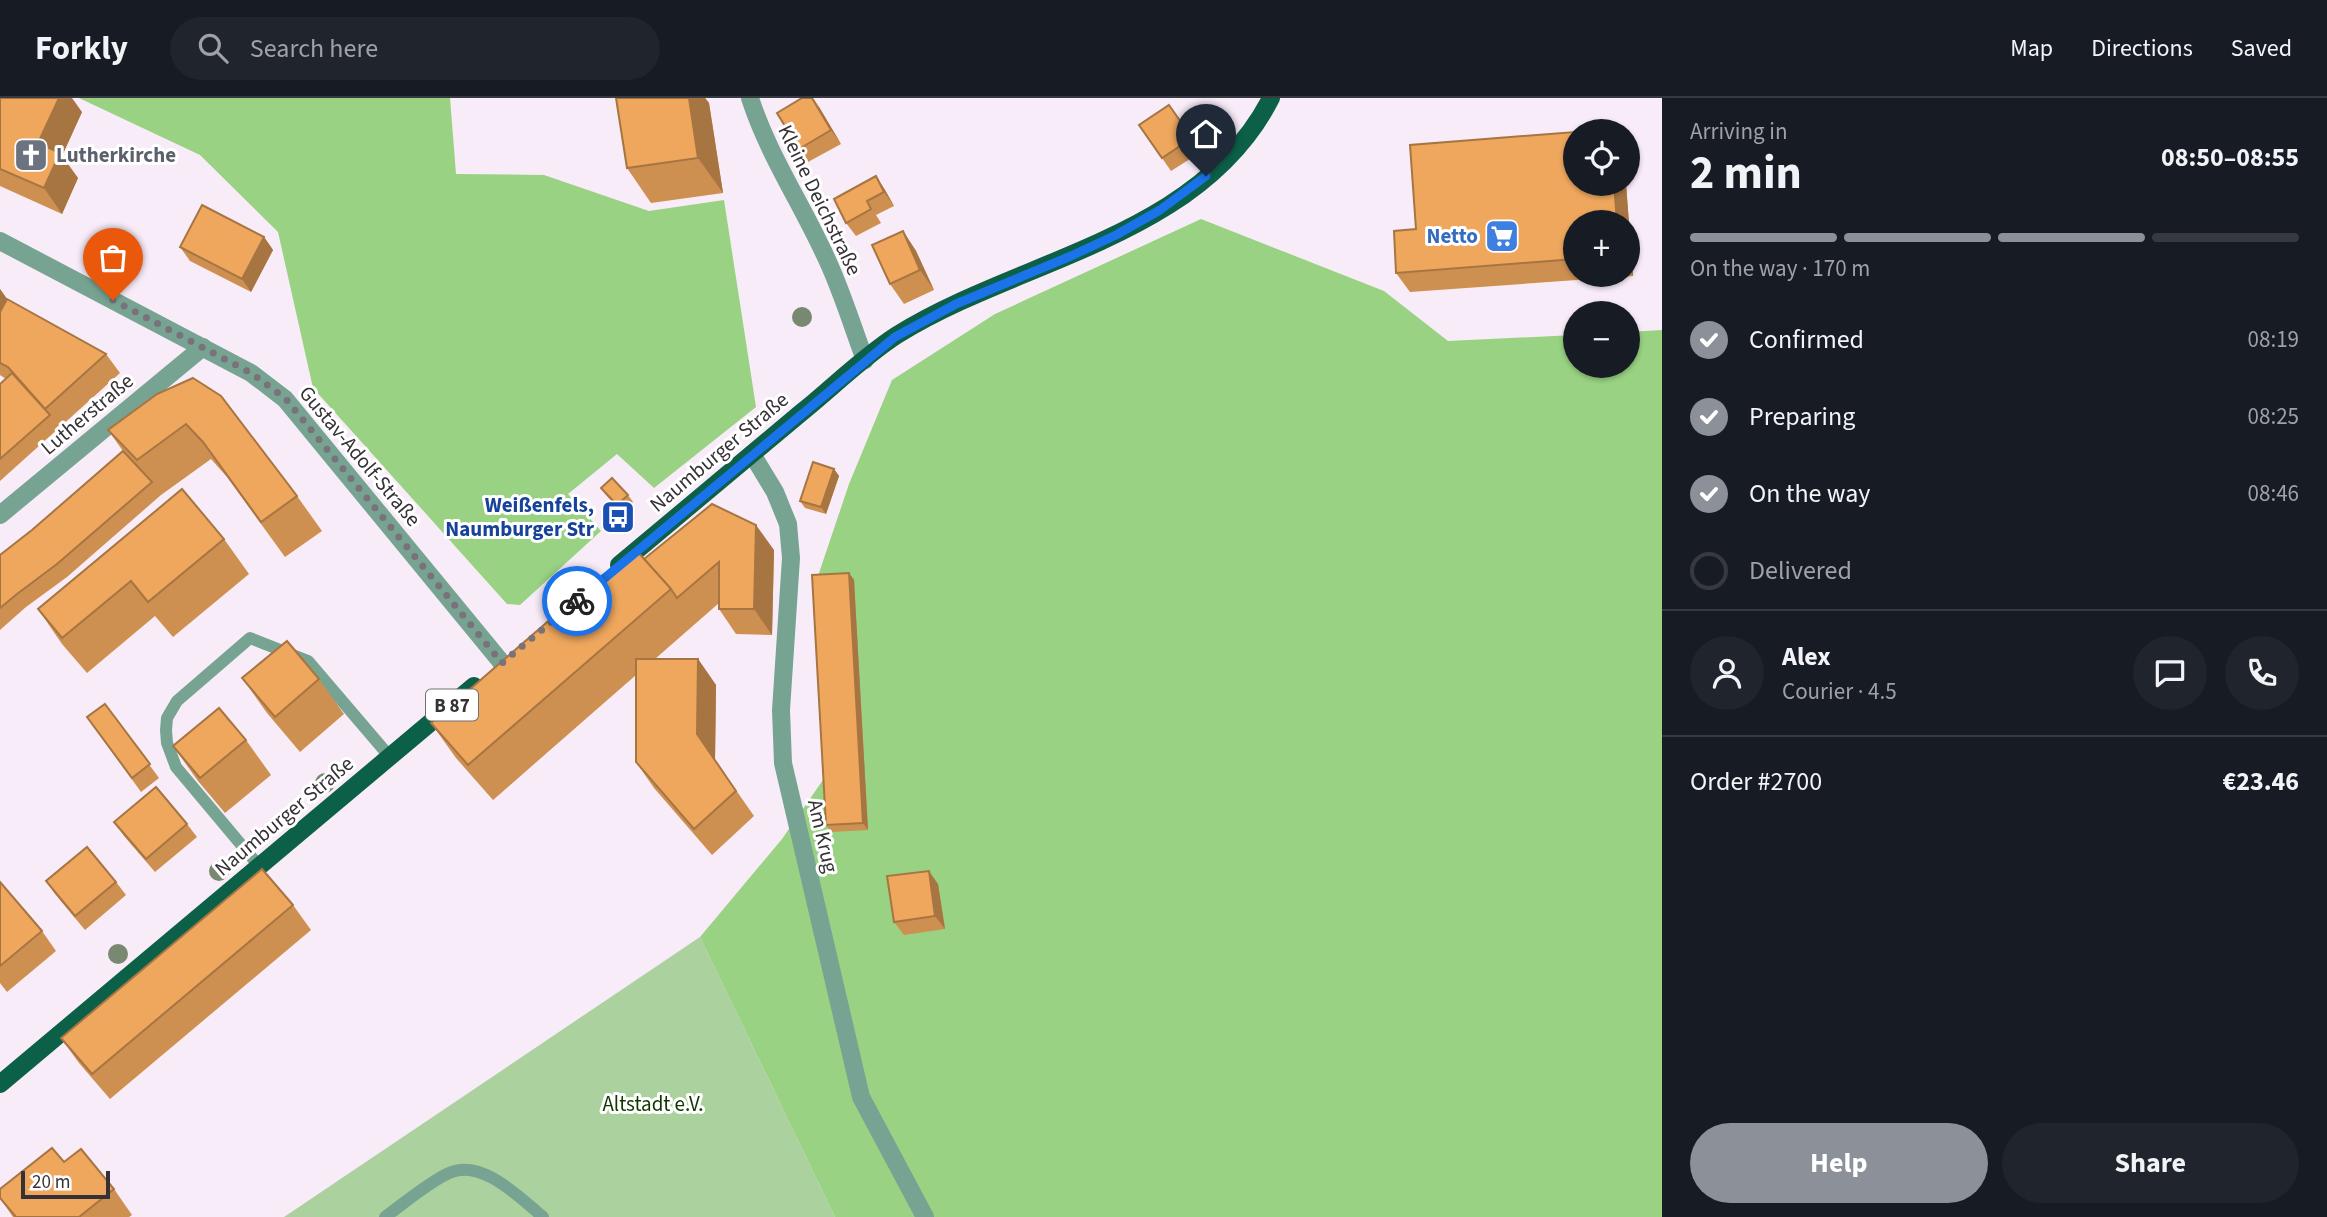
<!DOCTYPE html>
<meta charset="utf-8">
<style>
:root{--surface:#171b24;--page:#20242c;--text:#f1f3f6;--muted:#9ea1a6;--line:#363941;--accent:#8c9099}
body{margin:0;font-family:"Source Sans 3",sans-serif;background:var(--page);color:var(--text);height:100vh;display:flex;flex-direction:column;font-size:26px;white-space:nowrap}
*{box-sizing:border-box;margin:0}
p{font-size:23px;color:var(--muted)}
.icon{flex:none;width:38px;height:38px;fill:none;stroke:currentColor;stroke-width:2;stroke-linecap:round;stroke-linejoin:round}
.map{position:relative;flex:1;overflow:hidden}
.sheet{display:flex;flex-direction:column;background:var(--surface);width:665px}
.sheet>*{flex:none}
.buttons{position:absolute;left:1563px;top:21px;display:grid;gap:14px}
.buttons a{display:grid;place-items:center;width:77px;height:77px;border-radius:50%;background:var(--surface);box-shadow:0 2px 5px #0004;font-size:35px}
.scale{position:absolute;left:21px;bottom:18px;width:89px;box-sizing:border-box;padding-left:7px;border:4px solid #363136;border-top:0;font-size:19px;line-height:24px;white-space:nowrap;color:#363136;-webkit-text-stroke:5px #fff;paint-order:stroke}
.pin{position:absolute;display:grid;place-items:center;width:60px;height:60px;color:#fff;margin:-72px -30px;border-radius:50% 50% 50% 0;rotate:-45deg;box-shadow:0 0 7px #0007}
.pin .icon{rotate:45deg}
.courier{position:absolute;display:grid;place-items:center;width:70px;height:70px;margin:-35px;border:5px solid #1a73e8;border-radius:50%;background:#fff;color:#222;box-shadow:0 2px 9px #0007}
.head em{font-style:normal;font-weight:700}
.head div{display:flex;flex-direction:column-reverse}
.head{display:flex;align-items:center;justify-content:space-between;height:119px;padding:0 28px}
h1{font-size:46px;font-weight:700;line-height:52px}
.bar{display:grid;grid-template-columns:repeat(4,1fr);gap:10px 7px;align-content:center;height:84px;padding:0 28px}
.bar i{height:9px;border-radius:5px;background:var(--line)}
.bar .selected{background:var(--accent)}
.bar p{grid-column:span 4}
.line{display:flex;align-items:center;gap:18px;padding:0 28px;border-top:2px solid var(--line)}
.line div{flex:1}
.round{display:grid;place-items:center;flex:none;width:74px;height:74px;border-radius:37px;background:var(--page)}
ol{padding:0 28px;list-style:none}
li{display:flex;align-items:center;gap:21px;height:77px}
li p{margin-inline-start:auto}
li .icon{padding:7px;border-radius:50%;background:var(--accent);color:#fff;stroke-width:4}
li:last-child{color:var(--muted)}
li i{width:38px;height:38px;border:4px solid var(--line);border-radius:50%}
.primary-button{display:flex;gap:14px;margin-top:auto;padding:14px 28px}
.primary-button a{flex:1;height:80px;border-radius:42px;background:var(--accent);color:#fff;font-size:28px;font-weight:700;line-height:80px;text-align:center}
.primary-button a+a{background:var(--page);color:var(--text)}
header{display:flex;align-items:center;gap:42px;box-sizing:border-box;height:98px;padding:0 35px;background:var(--surface);border-bottom:2px solid var(--line)}
header strong{font-size:33px}
nav{display:flex;gap:38px;margin-inline-start:auto;font-size:24px}
.search{width:490px;height:63px;background:var(--page);display:flex;align-items:center;gap:18px;box-sizing:border-box;padding:0 24px;border-radius:38px;color:var(--muted);font-size:26px}
main{display:flex;flex:1;min-height:0}
.map>svg:first-child{display:block}
.green{fill:#abd19e}
.forest{fill:#98d282}
.lines{fill:none;stroke-linecap:round;stroke-linejoin:round}
.lane{stroke:#77a492;stroke-width:12}
.street{stroke:#77a492;stroke-width:18}
.primary{stroke:#0d6048;stroke-width:18}
.tree{fill:#798870}
.wall{fill:#ce9051;fill-rule:evenodd}
.shaded-wall{fill:#a77542}
.building{fill:#efa75e;stroke:#a77542;stroke-width:2}
.done{stroke:#7a727a;stroke-width:7;stroke-dasharray:0 12.6}
.route{stroke:#1a73e8;stroke-width:9}
.labels{text-anchor:middle;stroke-width:6;stroke-linejoin:round;paint-order:stroke}
.shield{fill:#fff;stroke:#726f72;stroke-width:2}
.shield-label{font-size:19px;font-weight:bold;fill:#363136}
.worship-label{font-size:21px;font-weight:bold;fill:#5b616d;stroke:#fff;text-anchor:start}
.street-label{font-size:21px;fill:#363136;stroke:#fff}
.shop-label{font-size:21px;font-weight:bold;fill:#366cbe;stroke:#fff;text-anchor:end}
.transit-label{font-size:21px;font-weight:bold;fill:#164399;stroke:#fff;text-anchor:end}
.park-label{font-size:21px;fill:#113700;stroke:#fff}
</style>
<header>
<strong>Forkly</strong>
<div class="search"><svg class="icon" aria-label="search" viewBox="0 0 24 24"><circle cx="10" cy="10" r="6"/><path d="M15 15l6 6"/></svg>Search here</div>
<nav><a>Map</a><a>Directions</a><a>Saved</a></nav>
</header>
<main>
<div class="map">
<svg width="1662" height="1119" viewBox="0 0 1662 1119">
<rect width="100%" height="100%" fill="#f8ecf8"/>
<path class="green" d="M700,839L835,1119H284Z"/>
<g class="forest">
<path d="M79,0H450L456,76L544,77L649,113L724,102L756,309L654,390L617,356L568,396L601,433L520,507L507,506L313,290L278,134L200,57Z"/>
<path d="M1201,121L1384,193L1448,243L1575,237V268H1628V234L1662,232V1119H835L700,839L782,741L825,679L816,484L849,386L892,282L995,216Z"/>
</g>
<g class="lines">
<g class="lane">
<path d="M259,768L176,669L167,645L166,632L167,620L177,603L250,540L308,563L390,659"/>
<path d="M385,1119C403,1106 429,1084 449,1075C482,1060 520,1100 543,1119"/>
</g>
<g class="street">
<path d="M750,0C769,59 804,109 829,166C843,197 853,230 865,262"/>
<path d="M0,143L251,275L285,301L502,565"/>
<path d="M752,356L775,394L788,426L791,460L781,612L783,665L861,999L925,1119"/>
<path d="M0,417L203,249"/>
</g>
<g class="primary">
<path d="M619,467C680,416 741,365 802,314C833,289 863,259 897,237C1018,161 1200,140 1271,0"/>
<path d="M0,986L474,588"/>
</g>
</g>
<g class="tree">
<circle cx="802" cy="219" r="10"/>
<circle cx="325" cy="685" r="10"/>
<circle cx="219" cy="773" r="10"/>
<circle cx="118" cy="856" r="10"/>
</g>
<g class="wall">
<path d="M0,0L82,14L62,58L78,80L62,116L0,88Z"/>
<path d="M616,0H705L709,5L723,95L651,105L627,70Z"/>
<path d="M1169,7L1201,54L1171,73L1139,27Z"/>
<path d="M819,9L841,46L808,64L799,51Z"/>
<path d="M1575,34V86H1626L1633,178L1410,194L1396,175L1394,133L1416,131L1410,47ZM1575,124H1628V177H1575Z"/>
<path d="M876,78L885,92L894,108L876,117L881,125L856,138L846,125Z"/>
<path d="M903,133L916,153L934,192L904,206L890,186Z"/>
<path d="M264,139L273,152L251,194L190,163L180,149Z"/>
<path d="M0,191L7,201L106,256L120,275L0,383V286L6,281L0,277Z"/>
<path d="M157,296L297,398L322,433L285,459L227,379L211,361L161,397L67,479L26,509L0,532V457L32,432L123,353L108,332Z"/>
<path d="M834,371L839,378L826,416L805,410L800,403Z"/>
<path d="M601,390L628,397L633,404L622,414L606,397Z"/>
<path d="M224,441L249,476L173,539L155,518L87,575L62,546L38,511Z"/>
<path d="M774,452L772,537L736,536L719,511V505L655,561H698L716,587L715,662L754,718L712,757L654,690L636,664V577L493,702L456,660L431,625L644,461Z"/>
<path d="M849,475L854,482L868,732L831,734L826,727Z"/>
<path d="M242,580L319,581L344,616L300,654L267,615Z"/>
<path d="M105,606L159,680L141,694L87,619Z"/>
<path d="M246,642L271,677L225,715L198,683L173,648Z"/>
<path d="M114,724L187,726L197,739L155,774L124,738Z"/>
<path d="M46,783L116,784L126,797L85,832L55,796Z"/>
<path d="M0,784L42,833L56,853L7,894L0,885Z"/>
<path d="M938,786L945,831L904,837L894,824Z"/>
<path d="M293,807L311,832L110,1001L79,965L61,940Z"/>
<path d="M64,1064L114,1091L132,1117L129,1119H13L0,1100Z"/>
</g>
<g class="shaded-wall">
<path d="M59,0H72L82,14L62,58L78,80L62,116L44,90L38,45Z"/>
<path d="M689,0H705L709,5L723,95L698,60Z"/>
<path d="M813,0L819,9L841,46L831,32Z"/>
<path d="M876,78L885,92L894,108L884,94Z"/>
<path d="M1614,86H1626L1633,178L1628,170V124H1617Z"/>
<path d="M903,133L916,153L934,192L920,172Z"/>
<path d="M264,139L273,152L251,194L242,181Z"/>
<path d="M0,191L21,221L0,259Z"/>
<path d="M834,371L839,378L826,416L821,409Z"/>
<path d="M756,427L774,452L772,537L754,511Z"/>
<path d="M849,475L854,482L868,732L863,725Z"/>
<path d="M698,561L716,587L715,662L754,718L697,636Z"/>
<path d="M929,773L938,786L945,831L935,818Z"/>
</g>
<g class="building">
<path d="M0,0H59L38,45L60,55L44,90L0,71Z"/>
<path d="M616,0H689L698,60L627,70Z"/>
<path d="M802,0H812L831,32L799,51L777,15Z"/>
<path d="M1169,7L1192,40L1162,60L1139,27Z"/>
<path d="M1575,34V86H1614L1617,124H1575V161L1396,175L1394,133L1416,131L1410,47Z"/>
<path d="M876,78L884,94L867,103L871,111L846,125L834,101Z"/>
<path d="M202,107L264,139L242,181L180,149Z"/>
<path d="M903,133L920,172L890,186L872,147Z"/>
<path d="M7,201L106,256L45,311L8,269L0,265V214Z"/>
<path d="M12,275L50,317L0,361V286Z"/>
<path d="M193,280L221,298L297,398L261,424L203,344L186,326L137,362L108,332L157,296Z"/>
<path d="M123,353L152,384L57,466L17,496L0,510V457L32,432Z"/>
<path d="M813,364L834,371L821,409L800,403Z"/>
<path d="M612,380L628,397L617,407L601,390Z"/>
<path d="M182,391L224,441L148,504L131,483L62,540L38,511Z"/>
<path d="M712,406L756,427L754,511H719V464L677,500L671,491L644,461Z"/>
<path d="M636,452L671,491L468,667L431,625L584,492Z"/>
<path d="M849,475L863,725L826,727L812,477Z"/>
<path d="M287,543L319,581L275,619L242,580Z"/>
<path d="M636,561H698L697,636L736,693L694,731L636,664Z"/>
<path d="M105,606L150,666L132,680L87,619Z"/>
<path d="M219,610L246,642L200,680L173,648Z"/>
<path d="M156,689L187,726L146,761L114,724Z"/>
<path d="M87,749L116,784L75,818L46,783Z"/>
<path d="M262,771L293,807L92,976L61,940Z"/>
<path d="M929,773L935,818L894,824L887,778Z"/>
<path d="M0,784L42,833L0,868Z"/>
<path d="M52,1050L64,1064L81,1051L114,1091L79,1119H16L0,1100V1091Z"/>
</g>
<g class="lines">
<path class="done" d="M113,202L251,275L285,300L502,565L577,503"/>
<path class="route" d="M577,503L895,239L956,206L1071,158L1116,137L1160,112L1206,78"/>
</g>
<defs>
<g id="church-square" transform="scale(1.75)"><rect x="-9" y="-9" width="18" height="18" rx="4" fill="#6b7280" stroke="#fff"/><path d="M-1.2-6h2.4v3.5h3.3v2.4h-3.3V6h-2.4V-.1h-3.3v-2.4h3.3Z" fill="#fff"/></g>
<g id="supermarket-square" transform="scale(1.75)"><rect x="-9" y="-9" width="18" height="18" rx="4" fill="#3f7fe0" stroke="#fff"/><path d="M-6-5.5h2.5l.6 2H6L4.5 2H-2.5L-4.4-4H-6ZM-1.5 3.2a1.3 1.3 0 1 0 .1 0ZM3 3.2a1.3 1.3 0 1 0 .1 0Z" fill="#fff"/></g>
<g id="bus-square" transform="scale(1.75)"><rect x="-9" y="-9" width="18" height="18" rx="4" fill="#1a4fb4" stroke="#fff"/><path d="M-5-6H5V4H4V6H2V4H-2V6H-4V4H-5ZM-3.5-4V0h7V-4ZM-3.5 1.2v1.5H-2V1.2ZM2 1.2v1.5H3.5V1.2Z" fill="#fff"/></g>
</defs>
<g fill-rule="evenodd">
<use href="#church-square" x="31" y="57"/>
<use href="#supermarket-square" x="1502" y="138"/>
<use href="#bus-square" x="618" y="419"/>
</g>
<g class="labels">
<rect class="shield" x="426" y="591.5" width="52" height="31" rx="5"/>
<g class="shield-label">
<text x="452" y="614">B 87</text>
</g>
<g class="worship-label">
<text x="56" y="64">Lutherkirche</text>
</g>
<g class="street-label">
<text transform="translate(820 102) rotate(64)" y="7">Kleine Deichstraße</text>
<text transform="translate(87 316) rotate(-40)" y="7">Lutherstraße</text>
<text transform="translate(719 354) rotate(-40)" y="7">Naumburger Straße</text>
<text transform="translate(360 358) rotate(50)" y="7">Gustav-Adolf-Straße</text>
<text transform="translate(284 718) rotate(-40)" y="7">Naumburger Straße</text>
<text transform="translate(823 738) rotate(77)" y="7">Am Krug</text>
</g>
<g class="shop-label">
<text x="1478" y="145">Netto</text>
</g>
<g class="transit-label">
<text x="594" y="414">Weißenfels,<tspan x="594" dy="24">Naumburger Str</tspan></text>
</g>
<g class="park-label">
<text x="653" y="1013">Altstadt e.V.</text>
</g>
</g>
</svg>
<div class="buttons">
<a><svg class="icon" aria-label="locate" viewBox="0 0 24 24"><circle cx="12" cy="12" r="6"/><path d="M12 2v4M12 18v4M2 12h4M18 12h4"/></svg></a>
<a>+</a>
<a>−</a>
</div>
<div class="scale">20 m</div>
<div class="pin" style="left:113px;top:202px;background:#ea580c"><svg class="icon" aria-label="bag" viewBox="0 0 24 24"><path d="M5 8h14l-1 12H6zM9 8a3 3 0 0 1 6 0"/></svg></div>
<div class="pin" style="left:1206px;top:78px;background:#1f2937"><svg class="icon" aria-label="home" viewBox="0 0 24 24"><path d="M3 11l9-7 9 7M6 9v11h12V9"/></svg></div>
<div class="courier" style="left:577px;top:503px"><svg class="icon" aria-label="bike" viewBox="0 0 24 24"><circle cx="6" cy="16" r="4"/><circle cx="18" cy="16" r="4"/><path d="M6 16l4-8h5l3 8M10 8l3 8H6M13 5h3"/></svg></div>
</div>
<section class="sheet">
<div class="head"><div><h1>2 min</h1><p>Arriving in</p></div><em>08:50–08:55</em></div>
<div class="bar"><i class="selected"></i><i class="selected"></i><i class="selected"></i><i></i><p>On the way · 170 m</p></div>
<ol>
<li><svg class="icon" aria-label="check" viewBox="0 0 24 24"><path d="M5 12l5 5 9-10"/></svg>Confirmed<p>08:19</p></li>
<li><svg class="icon" aria-label="check" viewBox="0 0 24 24"><path d="M5 12l5 5 9-10"/></svg>Preparing<p>08:25</p></li>
<li><svg class="icon" aria-label="check" viewBox="0 0 24 24"><path d="M5 12l5 5 9-10"/></svg>On the way<p>08:46</p></li>
<li><i></i>Delivered</li>
</ol>
<div class="line" style="height:126px"><a class="round"><svg class="icon" aria-label="person" viewBox="0 0 24 24"><circle cx="12" cy="8" r="4"/><path d="M4 21q1-7 8-7t8 7"/></svg></a><div><b>Alex</b><p>Courier · 4.5</p></div><a class="round"><svg class="icon" aria-label="chat" viewBox="0 0 24 24"><path d="M4 5h16v11H9l-5 4z"/></svg></a><a class="round"><svg class="icon" aria-label="phone" viewBox="0 0 24 24"><path d="M5 4h4l2 5-3 2q2 4 5 5l2-3 5 2v4C11 20 4 13 5 4z"/></svg></a></div>
<div class="line" style="height:91px"><div>Order #2700</div><b>€23.46</b></div>
<div class="primary-button"><a>Help</a><a>Share</a></div>
</section>
</main>
